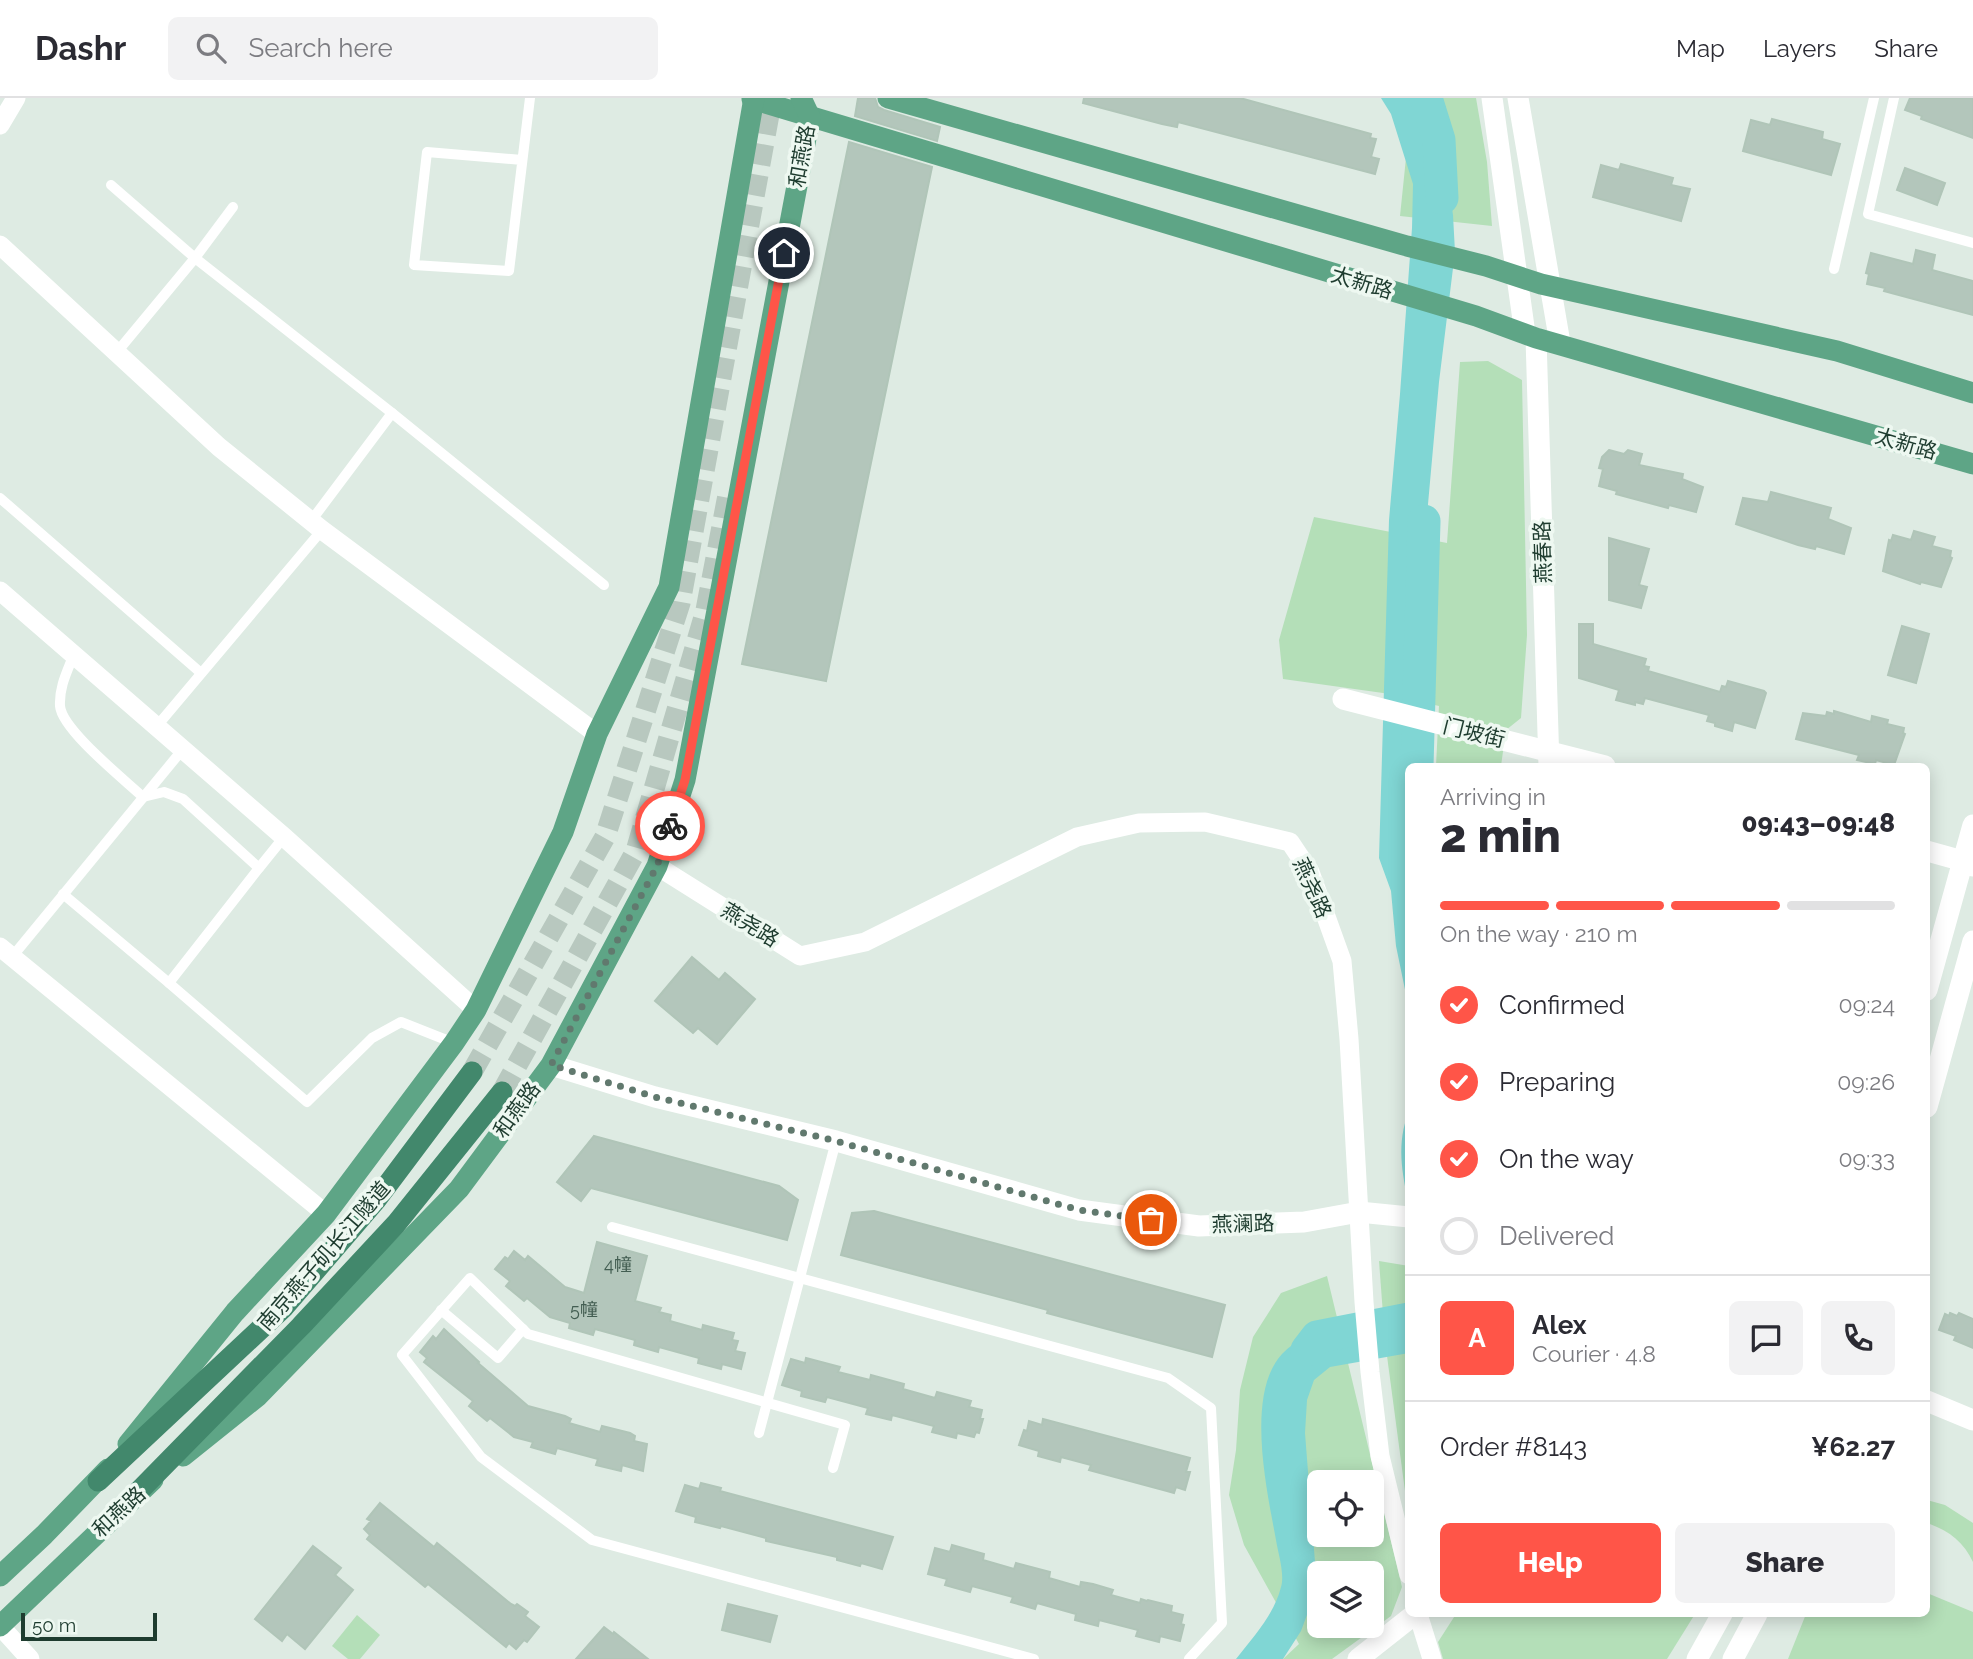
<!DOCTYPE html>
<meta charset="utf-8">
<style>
:root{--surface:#fff;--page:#f2f2f3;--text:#2b2b33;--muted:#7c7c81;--line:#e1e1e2;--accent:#ff5548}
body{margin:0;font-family:Raleway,"Noto Sans SC",sans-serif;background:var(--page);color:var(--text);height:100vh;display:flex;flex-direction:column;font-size:26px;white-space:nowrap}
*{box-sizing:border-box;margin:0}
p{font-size:23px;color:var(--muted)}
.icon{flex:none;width:38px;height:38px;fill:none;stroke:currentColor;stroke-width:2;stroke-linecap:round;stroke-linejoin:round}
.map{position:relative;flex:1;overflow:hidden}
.drawer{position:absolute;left:1405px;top:665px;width:525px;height:854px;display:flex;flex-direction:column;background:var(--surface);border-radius:10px;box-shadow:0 4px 18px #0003}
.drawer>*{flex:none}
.buttons{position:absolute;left:1307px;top:1372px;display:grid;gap:14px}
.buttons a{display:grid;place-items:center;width:77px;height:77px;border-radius:10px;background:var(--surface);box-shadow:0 4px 18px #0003;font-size:35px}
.scale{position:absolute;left:21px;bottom:18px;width:136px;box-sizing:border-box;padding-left:7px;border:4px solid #1e3c2f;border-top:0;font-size:19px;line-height:24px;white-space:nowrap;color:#1e3c2f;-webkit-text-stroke:5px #eef8f1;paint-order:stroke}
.pin{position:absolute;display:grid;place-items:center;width:60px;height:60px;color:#fff;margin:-30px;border:4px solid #fff;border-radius:50%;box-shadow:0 2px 7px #0007}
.courier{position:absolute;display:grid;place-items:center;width:70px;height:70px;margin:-35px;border:5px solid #ff5548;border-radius:50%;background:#fff;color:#222;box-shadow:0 2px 9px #0007}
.summary em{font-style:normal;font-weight:800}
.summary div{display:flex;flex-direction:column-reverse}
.summary{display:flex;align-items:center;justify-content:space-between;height:119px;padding:0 35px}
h1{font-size:46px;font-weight:800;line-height:52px}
.bar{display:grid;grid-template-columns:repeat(4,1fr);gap:10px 7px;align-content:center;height:84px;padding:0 35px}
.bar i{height:9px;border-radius:5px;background:var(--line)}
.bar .active{background:var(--accent)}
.bar p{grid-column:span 4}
.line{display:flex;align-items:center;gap:18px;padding:0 35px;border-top:2px solid var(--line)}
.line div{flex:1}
.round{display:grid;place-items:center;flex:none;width:74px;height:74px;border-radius:10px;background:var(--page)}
ol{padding:0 35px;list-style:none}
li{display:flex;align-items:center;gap:21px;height:77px}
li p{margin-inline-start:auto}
li .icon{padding:7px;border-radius:50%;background:var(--accent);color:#fff;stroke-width:4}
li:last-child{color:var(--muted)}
li i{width:38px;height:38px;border:4px solid var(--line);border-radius:50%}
.primary-button{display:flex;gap:14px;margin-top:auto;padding:14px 35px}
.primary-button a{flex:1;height:80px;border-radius:10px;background:var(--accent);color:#fff;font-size:28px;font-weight:800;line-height:80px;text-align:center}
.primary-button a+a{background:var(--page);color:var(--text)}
header{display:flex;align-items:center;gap:42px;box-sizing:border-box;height:98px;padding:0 35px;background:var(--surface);border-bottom:2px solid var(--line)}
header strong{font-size:33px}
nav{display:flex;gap:38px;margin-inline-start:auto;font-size:24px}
.search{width:490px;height:63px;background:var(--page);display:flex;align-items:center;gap:18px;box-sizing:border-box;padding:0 24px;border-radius:10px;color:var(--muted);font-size:26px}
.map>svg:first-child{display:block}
.green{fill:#b4dfb8;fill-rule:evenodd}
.water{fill:#80d6d4}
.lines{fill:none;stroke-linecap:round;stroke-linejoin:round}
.river{stroke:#80d6d4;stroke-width:33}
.building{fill:#b3c6bb;stroke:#b0c5b8;stroke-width:2}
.trunk-tunnel{stroke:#b8c8bf;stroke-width:21;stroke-dasharray:21 10;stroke-linecap:butt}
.service{stroke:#fff;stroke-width:10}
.minor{stroke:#fff;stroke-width:19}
.tertiary{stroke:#fff;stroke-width:21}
.secondary{stroke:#fff;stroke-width:21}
.primary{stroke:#5ea586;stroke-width:21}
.trunk{stroke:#42886c;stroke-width:21}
.done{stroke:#61796e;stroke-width:7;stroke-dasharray:0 12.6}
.route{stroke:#ff5548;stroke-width:9}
.labels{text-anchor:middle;stroke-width:7;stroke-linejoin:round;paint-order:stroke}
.number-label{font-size:18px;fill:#435e52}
.street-label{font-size:21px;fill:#1e3c2f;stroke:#eef8f1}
</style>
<header>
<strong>Dashr</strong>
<div class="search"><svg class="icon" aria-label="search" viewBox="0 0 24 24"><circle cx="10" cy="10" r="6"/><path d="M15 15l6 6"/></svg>Search here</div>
<nav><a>Map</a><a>Layers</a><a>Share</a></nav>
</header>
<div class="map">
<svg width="1973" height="1561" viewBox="0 0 1973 1561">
<rect width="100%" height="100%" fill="#deebe3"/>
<g class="green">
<path d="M1388,0H1476L1487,64L1492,128L1400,118L1406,60Z"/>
<path d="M1488,263L1522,282L1527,537L1521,620L1506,632L1501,668H1436L1439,608L1383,595L1283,581L1279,542L1314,419L1447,445L1460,264Z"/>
<path d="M1379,1163L1409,1168V1423L1385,1243Z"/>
<path d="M1327,1178L1402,1489L1391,1518L1332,1561H1283L1299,1546L1244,1447L1229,1397L1236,1352L1240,1292L1253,1239L1281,1195ZM1320,1384H1372V1437H1320ZM1320,1475H1372V1528H1320Z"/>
<path d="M1927,1402L1945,1407L1973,1425V1464C1964,1444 1948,1432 1927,1425Z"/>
<path d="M1927,1495L1973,1514V1561H1788L1806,1516H1927Z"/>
<path d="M1456,1516H1695L1667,1561H1443L1438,1544Z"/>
<path d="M357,1517L380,1537L360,1561H348L332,1548Z"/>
</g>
<g class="water">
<path d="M1381,0H1420L1437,36L1448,83L1453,117L1455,154L1439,284L1421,484L1416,668H1409V911L1396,848L1391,793L1379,760L1389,422L1400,296L1412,130L1413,86L1391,16Z"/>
<path d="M1409,1013V1108C1402,1074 1396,1046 1409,1013Z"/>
<path d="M1409,1213V1255L1330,1269L1314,1282L1307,1302L1305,1335L1315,1464L1311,1506L1301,1533L1283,1561H1236C1253,1539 1274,1517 1281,1489C1285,1476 1278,1455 1276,1442C1267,1393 1245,1296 1282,1256C1311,1225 1352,1239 1388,1230C1396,1227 1403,1218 1409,1213Z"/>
</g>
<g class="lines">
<g class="river">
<path d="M1426,0L1439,42L1442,100"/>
<path d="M1417,668L1424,423"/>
<path d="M1307,1252L1317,1239L1409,1221"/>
</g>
</g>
<g class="building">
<path d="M858,0H875L878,9L884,12L940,29L937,43L855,18Z"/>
<path d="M1084,0H1240L1371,36L1370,40L1376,41L1371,59L1379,61L1375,76L1178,24L1177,29L1162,26L1083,5Z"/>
<path d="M1910,0H1973V40L1921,21L1922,18L1905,12Z"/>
<path d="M1772,21L1823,34L1822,41L1840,46L1831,77L1743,53L1751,22L1770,27Z"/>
<path d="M849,44L932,69L826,583L742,566Z"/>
<path d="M1621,66L1673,80L1671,87L1690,91L1681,123L1593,99L1601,67L1619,72Z"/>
<path d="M1905,70L1945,85L1937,107L1897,92Z"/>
<path d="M1916,152L1935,157L1932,172L1973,183V217L1884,193L1885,190L1867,186L1869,176L1866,175L1871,155L1913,166Z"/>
<path d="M1609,352L1624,356L1628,352L1642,356L1639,367L1683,376L1682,381L1703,389L1696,414L1669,407L1668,410L1616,396L1617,393L1599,388L1603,371L1599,370L1602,359Z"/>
<path d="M1771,394L1831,410L1828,421L1851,430L1844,456L1816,448L1815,451L1798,447L1736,426L1743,400L1768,404Z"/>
<path d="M1914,433L1935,439L1932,448L1951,453L1950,459L1952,460L1941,489L1921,484L1920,486L1883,473L1889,442L1891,443L1893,437L1911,442Z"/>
<path d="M1609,440L1649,451L1639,487L1647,489L1641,510L1609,502Z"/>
<path d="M1579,526H1593V546L1646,561L1644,568L1649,569L1648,573L1720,594L1722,588L1726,589L1728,583L1764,593L1766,595L1755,630L1734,624L1732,633L1715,628V625L1707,623L1709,617L1645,600L1643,606L1635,604V607L1616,602L1619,592L1579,580Z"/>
<path d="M1902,528L1929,536L1916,585L1888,577Z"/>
<path d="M1834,613L1871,624L1872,618L1888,622L1887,626L1904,630L1903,635L1905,636L1894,667L1876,662L1875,666L1857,662L1859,657L1796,641L1803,615L1826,618L1827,614L1834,616Z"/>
<path d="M692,859L719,882L725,875L755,901L717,946L698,930L693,935L655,903Z"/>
<path d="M594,1038L779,1088L798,1102L787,1142L591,1090L581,1103L557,1084Z"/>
<path d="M874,1113L1225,1207L1212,1259L1047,1215L1048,1212L841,1157L852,1115Z"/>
<path d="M597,1144L647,1158L635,1203L661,1210L659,1214L671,1217L670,1223L702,1232L703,1227L734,1235L732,1242L738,1243L735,1253L745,1255L741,1271L722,1266L721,1271L698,1265L699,1260L659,1249L658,1254L634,1247L635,1242L595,1231L593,1237L569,1230L570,1225L550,1219L527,1200L524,1203L506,1188L510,1183L495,1171L505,1159L508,1161L514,1153L525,1162L528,1158L565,1189L584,1195Z"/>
<path d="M1950,1215L1957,1218L1959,1215L1973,1221V1250L1954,1242L1956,1238L1939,1232L1945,1216L1949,1218Z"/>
<path d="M444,1231L479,1264L478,1265L528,1308L565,1318L571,1321L569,1325L600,1334L602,1328L630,1335L635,1338L634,1343L647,1346L643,1373L622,1367L621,1373L596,1367L598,1361L557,1350L555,1356L531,1349L533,1344L514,1339L490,1320L487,1323L469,1308L473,1303L424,1264L427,1260L420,1254L433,1238L436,1241Z"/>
<path d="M806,1260L840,1269L838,1274L870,1282L871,1277L904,1286L903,1291L935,1300L937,1294L971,1303L969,1309L982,1312L980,1321H983L979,1335L976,1334L974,1339L957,1335L956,1340L932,1334L934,1328L892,1317L891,1322L866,1316L868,1310L827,1299L825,1304L801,1298L802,1293L782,1287L791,1261L805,1265Z"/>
<path d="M1043,1321L1190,1360L1186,1374H1190L1185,1392L1176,1389L1174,1395L1167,1393L1089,1372L1091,1367L1061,1359L1060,1364L1038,1358L1039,1353L1019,1347L1024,1332L1027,1333L1029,1323L1042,1327Z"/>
<path d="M701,1385L721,1390L720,1393L893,1439L882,1471L861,1465L860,1468L837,1462V1459L766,1443V1440L721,1428L720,1430L695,1424L696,1419L676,1413L685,1387L699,1391Z"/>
<path d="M380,1405L434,1449L437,1445L511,1506L515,1508L517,1506L528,1514L525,1518L539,1529L527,1544L524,1542L516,1551L509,1545L506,1549L428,1486L425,1489L367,1441L370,1437L364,1431L371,1423L367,1421Z"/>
<path d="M952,1447L984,1456L983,1462L1014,1471L1016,1465L1050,1474L1049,1480L1080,1489L1081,1484L1093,1486L1113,1492L1111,1497L1140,1505L1141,1501L1147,1503L1148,1502L1172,1508L1171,1514L1183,1517L1181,1526L1184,1527L1180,1543L1160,1538L1159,1544L1136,1538L1138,1532L1099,1522L1098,1528L1075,1522L1076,1516L1037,1505L1035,1511L1011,1504L1013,1499L972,1488L970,1494L945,1487L947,1481L928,1476L935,1450L950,1454Z"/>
<path d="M313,1448L341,1470L335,1477L353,1492L305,1551L287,1536L282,1543L255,1521Z"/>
<path d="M728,1506L777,1518L770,1544L722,1532Z"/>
<path d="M604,1529L613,1536L614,1534L648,1561H576Z"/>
</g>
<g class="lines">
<g class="trunk-tunnel">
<path d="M472,974L605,739L680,505L772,0"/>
<path d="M502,994L636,753L706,512L729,392"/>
</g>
<g class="service">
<path d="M1894,0L1868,116L1973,145"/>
<path d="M522,62L427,54L414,167L509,173L530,0"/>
<path d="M111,87L195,160L233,109"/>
<path d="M1834,171L1874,0"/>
<path d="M117,254L195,160L392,315L311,423"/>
<path d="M392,315L604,487"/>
<path d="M0,400L201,575"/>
<path d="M74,556C67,574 59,589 60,608C62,632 125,682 143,699L164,694L183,701L259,770L284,739"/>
<path d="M157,628L322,432"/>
<path d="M63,796L169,885L259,770"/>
<path d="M12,859L183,651"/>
<path d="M169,885L307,1004L372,940L401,924L454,945"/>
<path d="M612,1129L1168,1280L1211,1310L1222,1525L1189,1561"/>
<path d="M441,1212L498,1260L523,1231"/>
<path d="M759,1335L836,1043"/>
<path d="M833,1370L845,1327L528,1236L470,1180L402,1257L481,1359L592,1442L1034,1561"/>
</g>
<g class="minor">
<path d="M0,27L16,0"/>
<path d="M0,147L219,349L322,432L597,636"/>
<path d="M0,493L284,739L476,912"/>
<path d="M657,768L800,858L865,844L1077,739L1139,725L1205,724L1290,744L1310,774L1342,863L1349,941L1364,1204L1370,1274L1380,1358L1409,1477"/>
<path d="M0,849L326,1116"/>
<path d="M1418,1516L1432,1561"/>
<path d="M0,1528L30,1561"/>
</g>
<g class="tertiary">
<path d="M1492,0L1525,236"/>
<path d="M1518,0L1560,245"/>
<path d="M1536,240L1549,668"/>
<path d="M1343,601L1605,668"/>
<path d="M1927,753L1963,763L1973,768"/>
<path d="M551,967L655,999L836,1043L1079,1112L1199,1128L1304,1124L1359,1114L1409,1119"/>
<path d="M1927,1303L1973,1322"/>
<path d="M1358,1561L1415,1516"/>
</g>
<g class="secondary">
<path d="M1927,892L1973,727"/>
<path d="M1927,1009L1973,843"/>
<path d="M1697,1561L1722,1516"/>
<path d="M1733,1561L1757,1516"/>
</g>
<g class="primary">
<path d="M888,0L1407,148L1486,168L1541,186L1837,253L1973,295"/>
<path d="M752,1L1476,218L1536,240L1973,366"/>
<path d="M128,1346L235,1214L326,1116L454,945L476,912L563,734L597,636L669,489L754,0"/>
<path d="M183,1358L258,1298L459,1091L551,967L657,768L685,682L810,19L801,0"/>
<path d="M0,1478L44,1437L108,1371"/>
<path d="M0,1528L153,1382"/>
</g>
<g class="trunk">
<path d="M98,1383L284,1209L376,1102L472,974"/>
<path d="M138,1394L301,1228L396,1126L502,994"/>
</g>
</g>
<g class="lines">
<path class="done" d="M670,728L657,768L551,967L655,999L836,1043L1079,1112L1151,1122"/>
<path class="route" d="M670,728L685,682L784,155"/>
</g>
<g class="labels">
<g class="number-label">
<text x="618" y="1173">4幢</text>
<text x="584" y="1218">5幢</text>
</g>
<g class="street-label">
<text transform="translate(802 58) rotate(-80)" y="7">和燕路</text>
<text transform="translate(1362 185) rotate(17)" y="7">太新路</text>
<text transform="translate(1906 346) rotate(16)" y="7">太新路</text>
<text transform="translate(1543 454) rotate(-92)" y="7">燕春路</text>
<text transform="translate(1474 635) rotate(14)" y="7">门坡街</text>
<text transform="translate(1312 790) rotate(66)" y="7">燕尧路</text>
<text transform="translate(750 827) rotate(32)" y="7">燕尧路</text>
<text transform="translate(517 1012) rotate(-54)" y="7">和燕路</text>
<text transform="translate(1243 1126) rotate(-2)" y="7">燕澜路</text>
<text transform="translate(324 1158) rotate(-49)" y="7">南京燕子矶长江隧道</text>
<text transform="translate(119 1414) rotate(-43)" y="7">和燕路</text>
</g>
</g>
</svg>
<div class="buttons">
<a><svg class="icon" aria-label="locate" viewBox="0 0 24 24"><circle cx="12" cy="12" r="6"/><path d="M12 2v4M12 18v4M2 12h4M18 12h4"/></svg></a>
<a><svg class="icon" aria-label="layers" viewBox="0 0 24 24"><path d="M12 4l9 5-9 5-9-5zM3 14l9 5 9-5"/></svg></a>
</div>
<div class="scale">50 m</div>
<div class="pin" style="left:1151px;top:1122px;background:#ea580c"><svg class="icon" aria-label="bag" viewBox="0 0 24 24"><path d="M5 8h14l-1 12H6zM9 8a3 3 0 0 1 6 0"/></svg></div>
<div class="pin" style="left:784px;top:155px;background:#1f2937"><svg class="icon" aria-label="home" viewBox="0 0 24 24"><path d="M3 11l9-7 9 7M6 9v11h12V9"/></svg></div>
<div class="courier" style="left:670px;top:728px"><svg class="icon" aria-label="bike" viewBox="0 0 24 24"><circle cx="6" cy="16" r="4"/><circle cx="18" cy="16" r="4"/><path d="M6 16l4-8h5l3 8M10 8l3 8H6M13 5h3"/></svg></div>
<section class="drawer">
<div class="summary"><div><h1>2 min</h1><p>Arriving in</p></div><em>09:43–09:48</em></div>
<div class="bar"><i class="active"></i><i class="active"></i><i class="active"></i><i></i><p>On the way · 210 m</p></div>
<ol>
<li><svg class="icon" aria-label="check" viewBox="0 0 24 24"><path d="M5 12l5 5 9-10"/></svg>Confirmed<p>09:24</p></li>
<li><svg class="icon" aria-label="check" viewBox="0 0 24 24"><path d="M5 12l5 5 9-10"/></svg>Preparing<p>09:26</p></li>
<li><svg class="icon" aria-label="check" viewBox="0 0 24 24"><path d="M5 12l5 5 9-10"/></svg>On the way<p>09:33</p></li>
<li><i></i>Delivered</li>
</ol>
<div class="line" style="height:126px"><b class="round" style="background:var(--accent);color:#fff">A</b><div><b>Alex</b><p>Courier · 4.8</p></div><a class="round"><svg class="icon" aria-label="chat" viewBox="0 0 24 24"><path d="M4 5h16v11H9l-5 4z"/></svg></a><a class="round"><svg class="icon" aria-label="phone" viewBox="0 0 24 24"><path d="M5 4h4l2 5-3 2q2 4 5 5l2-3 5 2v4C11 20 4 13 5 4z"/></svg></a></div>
<div class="line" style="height:91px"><div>Order #8143</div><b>¥62.27</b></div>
<div class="primary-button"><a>Help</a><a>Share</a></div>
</section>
</div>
